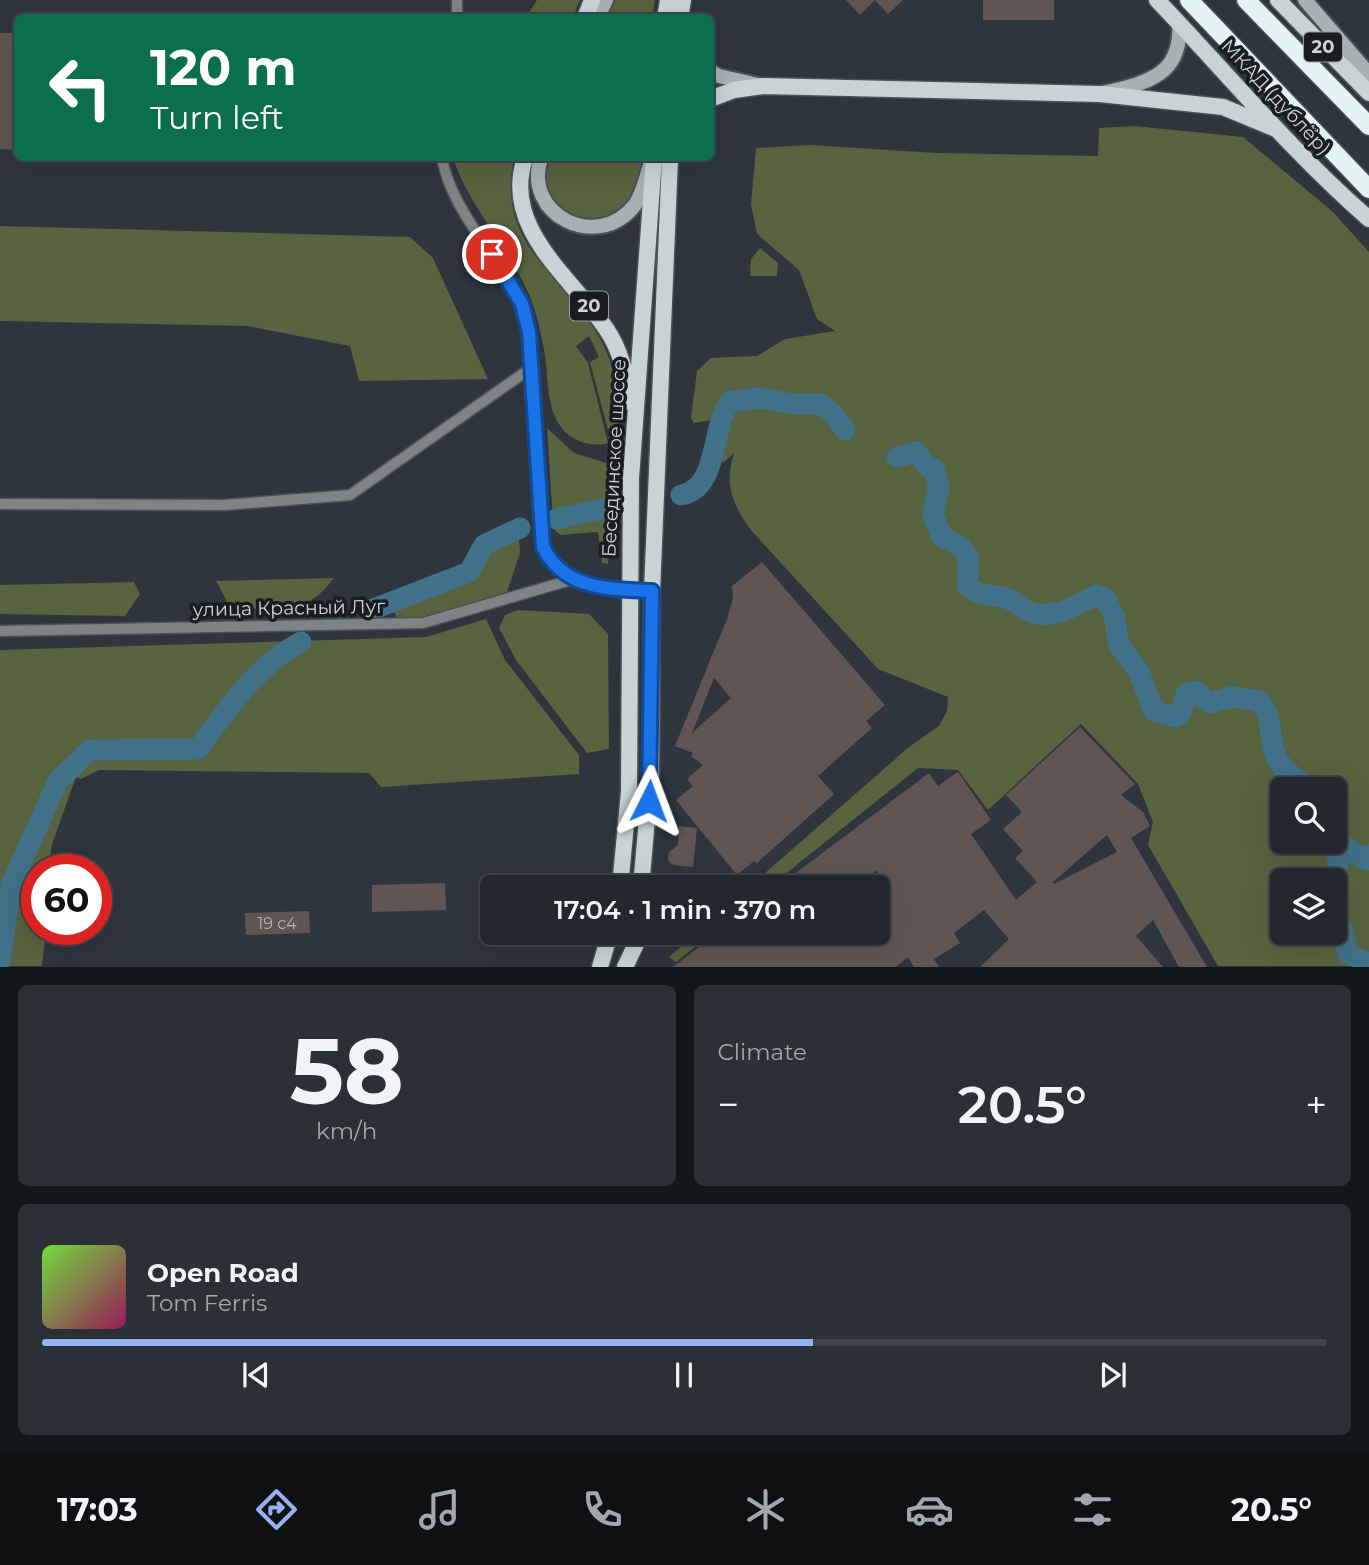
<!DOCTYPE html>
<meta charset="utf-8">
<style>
body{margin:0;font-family:Montserrat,sans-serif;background:#2b3036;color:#f1f3f6;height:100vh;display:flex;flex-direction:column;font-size:26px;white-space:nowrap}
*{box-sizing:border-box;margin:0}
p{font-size:23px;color:#a3a6aa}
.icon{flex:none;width:38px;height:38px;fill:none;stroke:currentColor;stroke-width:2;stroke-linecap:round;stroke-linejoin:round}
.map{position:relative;height:967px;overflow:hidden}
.drawer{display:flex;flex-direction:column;gap:18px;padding:18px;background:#131619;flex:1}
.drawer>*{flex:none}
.hud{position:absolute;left:14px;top:14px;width:700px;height:147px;border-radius:10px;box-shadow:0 7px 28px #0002,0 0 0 2px #40444a;background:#0b6e4f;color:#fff;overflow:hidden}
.tools{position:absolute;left:1270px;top:777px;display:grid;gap:14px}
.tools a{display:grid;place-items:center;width:77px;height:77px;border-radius:10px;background:#23282e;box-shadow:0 7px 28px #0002,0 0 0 2px #40444a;font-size:35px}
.speed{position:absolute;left:21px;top:854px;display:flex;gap:14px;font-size:35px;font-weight:700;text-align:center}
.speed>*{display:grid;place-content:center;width:91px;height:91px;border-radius:50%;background:#23282e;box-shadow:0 7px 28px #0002,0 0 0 2px #40444a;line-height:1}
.speed .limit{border:10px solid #d22;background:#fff;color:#111}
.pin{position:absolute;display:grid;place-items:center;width:60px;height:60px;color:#fff;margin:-30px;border:4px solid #fff;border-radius:50%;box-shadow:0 2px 7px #0007}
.me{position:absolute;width:77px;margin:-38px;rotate:3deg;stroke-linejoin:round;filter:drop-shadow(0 0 5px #0008)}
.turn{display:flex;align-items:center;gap:24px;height:147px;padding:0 21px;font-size:32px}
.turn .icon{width:91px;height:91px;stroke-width:2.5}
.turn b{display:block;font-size:49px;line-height:60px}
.big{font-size:52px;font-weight:600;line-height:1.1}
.drawer .tile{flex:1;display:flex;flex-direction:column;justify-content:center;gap:10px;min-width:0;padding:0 24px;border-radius:10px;background:#2b3036}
.drawer .dial{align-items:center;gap:0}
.dial b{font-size:91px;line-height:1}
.song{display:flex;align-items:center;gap:21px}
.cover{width:84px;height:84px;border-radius:10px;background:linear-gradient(135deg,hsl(100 70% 55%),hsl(330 70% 35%))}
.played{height:7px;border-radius:4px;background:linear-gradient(90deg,#95b2f1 60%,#40444a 60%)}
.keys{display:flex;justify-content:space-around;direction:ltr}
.heat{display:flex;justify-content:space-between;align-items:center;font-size:38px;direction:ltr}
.drawer .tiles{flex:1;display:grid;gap:18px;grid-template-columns:1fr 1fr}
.tile:last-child{grid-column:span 2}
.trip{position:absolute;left:480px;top:875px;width:410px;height:70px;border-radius:10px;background:#23282e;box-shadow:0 7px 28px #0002,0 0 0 2px #40444a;font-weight:600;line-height:70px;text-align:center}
.tabs{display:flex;height:112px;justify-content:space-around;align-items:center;background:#0e1012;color:#a3a6aa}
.tabs .icon{width:49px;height:49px}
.tabs .selected{color:#95b2f1}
.tabs b{font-size:32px;color:#f1f3f6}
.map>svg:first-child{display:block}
.green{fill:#586340;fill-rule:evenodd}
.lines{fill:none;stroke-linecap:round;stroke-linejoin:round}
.river{stroke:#417289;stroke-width:21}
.building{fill:#605552;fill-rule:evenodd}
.street-casing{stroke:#4c5159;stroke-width:13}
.secondary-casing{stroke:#4c5159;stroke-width:18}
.primary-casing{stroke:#4c5159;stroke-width:19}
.highway-casing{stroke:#4c5159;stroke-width:21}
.street{stroke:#7e8484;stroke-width:10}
.secondary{stroke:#a8b1b2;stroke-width:14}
.primary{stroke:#c8d4d4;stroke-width:16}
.highway{stroke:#e5f3f4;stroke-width:18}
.route-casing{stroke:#114b97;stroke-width:18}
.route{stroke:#1a73e8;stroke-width:12}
.labels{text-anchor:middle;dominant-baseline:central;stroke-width:7;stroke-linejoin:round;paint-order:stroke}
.number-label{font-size:16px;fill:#b3b3b6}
.shield{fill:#1a1c20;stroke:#999ba0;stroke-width:2}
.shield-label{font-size:18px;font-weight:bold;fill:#cfd2d7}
.street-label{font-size:19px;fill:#cfd2d7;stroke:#1a1c20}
</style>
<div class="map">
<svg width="1369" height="967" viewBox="0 0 1369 967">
<rect width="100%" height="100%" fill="#2f353d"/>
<path class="green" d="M537,0H580L573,17H526Z
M610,0H655L652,17L603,18Z
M1134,126L1243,137L1333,212L1369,252V966H1218L1148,845L1153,822L1138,784L1081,724L988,810L958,770L918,768L769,887H749L909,747L939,726L947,711L948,697L878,669L750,529C732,503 724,484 734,453L723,463L716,460L724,425L718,419L694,423L691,418L697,371L711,358L757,356L785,339L835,331L817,319L799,270L757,234L751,204L756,148L809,145L937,153L1098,156L1099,128ZM1283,789H1335V842H1283ZM1283,880H1335V933H1283Z
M453,158H514C495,248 565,273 602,342C617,371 618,403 618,435L611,441L590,362L599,357L589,336L576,346L588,363L608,443C592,448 571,441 561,427C545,405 549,375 544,349C540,330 535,305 526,288C505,242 469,206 453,158Z
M545,158H642C640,194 624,225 583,219C578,218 570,218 566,216C558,212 550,198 544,191Z
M0,226L410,237L433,258L488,379L359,381L350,346L248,326L0,321Z
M760,248L778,263L777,276H750L751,259Z
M547,428L574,453L613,465L608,564L602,563L598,532L561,535L556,532L553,520Z
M519,538L520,553L507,592L426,618L399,620L389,605L474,572L484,551Z
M334,578C302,620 277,609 230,607L216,581Z
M134,582L140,594L125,616L0,614V585Z
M518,610L589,614L608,634L609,749L587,753L516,660L499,628L505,615Z
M486,619L505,660L579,755V774L381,787L369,773L99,770L81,779L76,777L52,844L48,870H37V929H46L42,966H0V650L426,637Z
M697,933H712L676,962L669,957Z"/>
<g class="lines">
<path class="river" d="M897,457L916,452L927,466L934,469L939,487L933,514L941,536L961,547L968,556V586C982,598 993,594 1009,599C1016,602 1022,608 1028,611C1053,622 1076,604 1097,595L1106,599L1114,616L1119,645L1139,672L1154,711L1175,717L1181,713L1186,694L1196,691L1209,703L1231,697L1260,701C1276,721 1266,746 1281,765C1289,776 1302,782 1313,789
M681,495C720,488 710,428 730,402L758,398L793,404H821L835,416L845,430
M556,519L611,507
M371,610L469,572L484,545L520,528
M1337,868L1340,844L1366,860L1369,855
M1335,919L1342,929L1348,953L1369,964
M0,962L11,885L58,781L90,750L198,749C229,708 254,667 301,642"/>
</g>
<path class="building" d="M846,0H903L888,14L875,0L860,15Z
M983,0H1054V20H983Z
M0,33H18V150L0,149Z
M762,562L885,705L866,721L872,728L818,776L834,794L757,863L754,861L737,875L676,800L693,786L687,779L703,765L691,756L693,753L675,746L727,619L733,598L732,586ZM714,678L731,698L692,733Z
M1080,727L1135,784L1121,795L1143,812L1150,826L1131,838L1207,967H1179L1153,920L1136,936L1163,967H980L1009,939L984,910L954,933L960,943L934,959L939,967H914L908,957L896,967H673L717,933H877V870L854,887H777L929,773L938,786L958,772L991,820L971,834L1016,900L1037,882L1015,858L1023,851L1003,829L1022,812L1006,795ZM1107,835L1117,852L1054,884L1053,882Z
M679,826L697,828L693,867L673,865L668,860L669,852L678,845Z
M445,883L446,910L372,912V885Z
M309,911L310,933L246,935L245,913Z"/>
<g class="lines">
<g class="street-casing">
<path id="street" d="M457,18V0
M442,158C453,220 513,266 529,332L539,520C550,591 590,589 652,591
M0,504L224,505L350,495L531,368
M0,631L423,623L571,580"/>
</g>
<g class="secondary-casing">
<path id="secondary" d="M1305,0L1369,74
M598,18L606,0
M710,71L719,76L758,85
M1103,93C1146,83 1183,76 1179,23
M541,158C522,215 597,252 634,206C642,196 646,178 650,165"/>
</g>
<g class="primary-casing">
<path id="primary" d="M1157,0C1227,73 1292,152 1369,219
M1278,0L1369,93
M585,18L592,0
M665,18L668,0
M680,18L683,0
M710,99L734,90L763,86L1100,94L1223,107L1276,129
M525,158C501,229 572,277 607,330C621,351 627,377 629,402
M620,887L629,792L631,478L654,158
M641,887L651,773L652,591L670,158
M600,967L610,933
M625,967L636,944L637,933"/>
</g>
<g class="highway-casing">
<path id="highway" d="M1189,0L1369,189
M1246,0L1369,126"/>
</g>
<use href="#street" class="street"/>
<use href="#secondary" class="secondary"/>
<use href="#primary" class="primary"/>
<use href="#highway" class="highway"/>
</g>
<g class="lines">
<g class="route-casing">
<path id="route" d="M492,254L522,304L529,332L543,547C564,590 609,589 652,591L649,801"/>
</g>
<use href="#route" class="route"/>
</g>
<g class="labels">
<g class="number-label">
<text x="277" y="923">19 с4</text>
</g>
<g class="shield">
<rect x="1304" y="32.5" width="38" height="29" rx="5"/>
<rect x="570" y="291.5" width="38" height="29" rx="5"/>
</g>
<g class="shield-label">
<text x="1323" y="47">20</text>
<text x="589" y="306">20</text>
</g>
<g class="street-label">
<text transform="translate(1276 97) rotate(47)">МКАД (дублёр)</text>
<text transform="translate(614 458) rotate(-87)">Бесединское шоссе</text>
<text transform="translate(289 608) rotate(-1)">улица Красный Луг</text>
</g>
</g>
</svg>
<div class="tools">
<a><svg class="icon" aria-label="search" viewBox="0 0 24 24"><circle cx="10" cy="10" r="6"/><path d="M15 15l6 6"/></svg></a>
<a><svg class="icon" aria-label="layers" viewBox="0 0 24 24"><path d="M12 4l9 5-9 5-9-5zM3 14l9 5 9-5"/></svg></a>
</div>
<div class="speed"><div class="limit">60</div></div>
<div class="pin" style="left:492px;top:254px;background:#d93025"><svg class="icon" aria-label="arrive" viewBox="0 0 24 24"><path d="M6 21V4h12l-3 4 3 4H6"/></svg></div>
<svg class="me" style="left:649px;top:801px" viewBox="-20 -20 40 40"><path d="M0-17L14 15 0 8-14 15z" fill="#1a73e8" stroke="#fff" stroke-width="4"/></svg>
<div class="trip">17:04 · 1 min · 370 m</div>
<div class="hud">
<div class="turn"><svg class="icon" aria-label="left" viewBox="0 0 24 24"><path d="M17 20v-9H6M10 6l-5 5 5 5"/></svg><div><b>120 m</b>Turn left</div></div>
</div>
</div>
<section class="drawer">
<div class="tiles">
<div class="tile dial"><b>58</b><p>km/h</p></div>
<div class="tile"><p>Climate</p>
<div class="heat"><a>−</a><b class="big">20.5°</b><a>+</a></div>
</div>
<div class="tile">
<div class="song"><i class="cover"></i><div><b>Open Road</b><p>Tom Ferris</p></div></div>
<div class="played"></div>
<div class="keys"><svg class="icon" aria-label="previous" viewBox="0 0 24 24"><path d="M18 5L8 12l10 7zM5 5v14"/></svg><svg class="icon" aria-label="pause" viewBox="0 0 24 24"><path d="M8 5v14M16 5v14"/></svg><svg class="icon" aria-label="next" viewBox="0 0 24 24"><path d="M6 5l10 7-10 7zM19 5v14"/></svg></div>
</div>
</div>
</section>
<nav class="tabs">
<b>17:03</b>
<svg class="icon selected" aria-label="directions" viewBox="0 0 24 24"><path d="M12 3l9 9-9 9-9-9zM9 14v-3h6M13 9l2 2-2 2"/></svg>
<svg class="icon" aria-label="music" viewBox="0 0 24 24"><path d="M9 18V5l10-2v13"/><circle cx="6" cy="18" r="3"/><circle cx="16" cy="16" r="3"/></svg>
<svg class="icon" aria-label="phone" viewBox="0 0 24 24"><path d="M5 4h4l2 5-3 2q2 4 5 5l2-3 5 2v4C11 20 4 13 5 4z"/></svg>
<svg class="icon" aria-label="climate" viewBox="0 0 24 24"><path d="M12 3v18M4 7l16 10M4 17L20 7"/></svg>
<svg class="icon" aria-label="car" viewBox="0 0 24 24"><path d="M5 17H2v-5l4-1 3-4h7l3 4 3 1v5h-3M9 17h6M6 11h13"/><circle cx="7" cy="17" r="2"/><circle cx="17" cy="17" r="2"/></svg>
<svg class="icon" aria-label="filters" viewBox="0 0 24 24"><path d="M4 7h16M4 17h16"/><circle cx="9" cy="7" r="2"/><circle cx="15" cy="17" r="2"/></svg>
<b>20.5°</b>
</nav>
